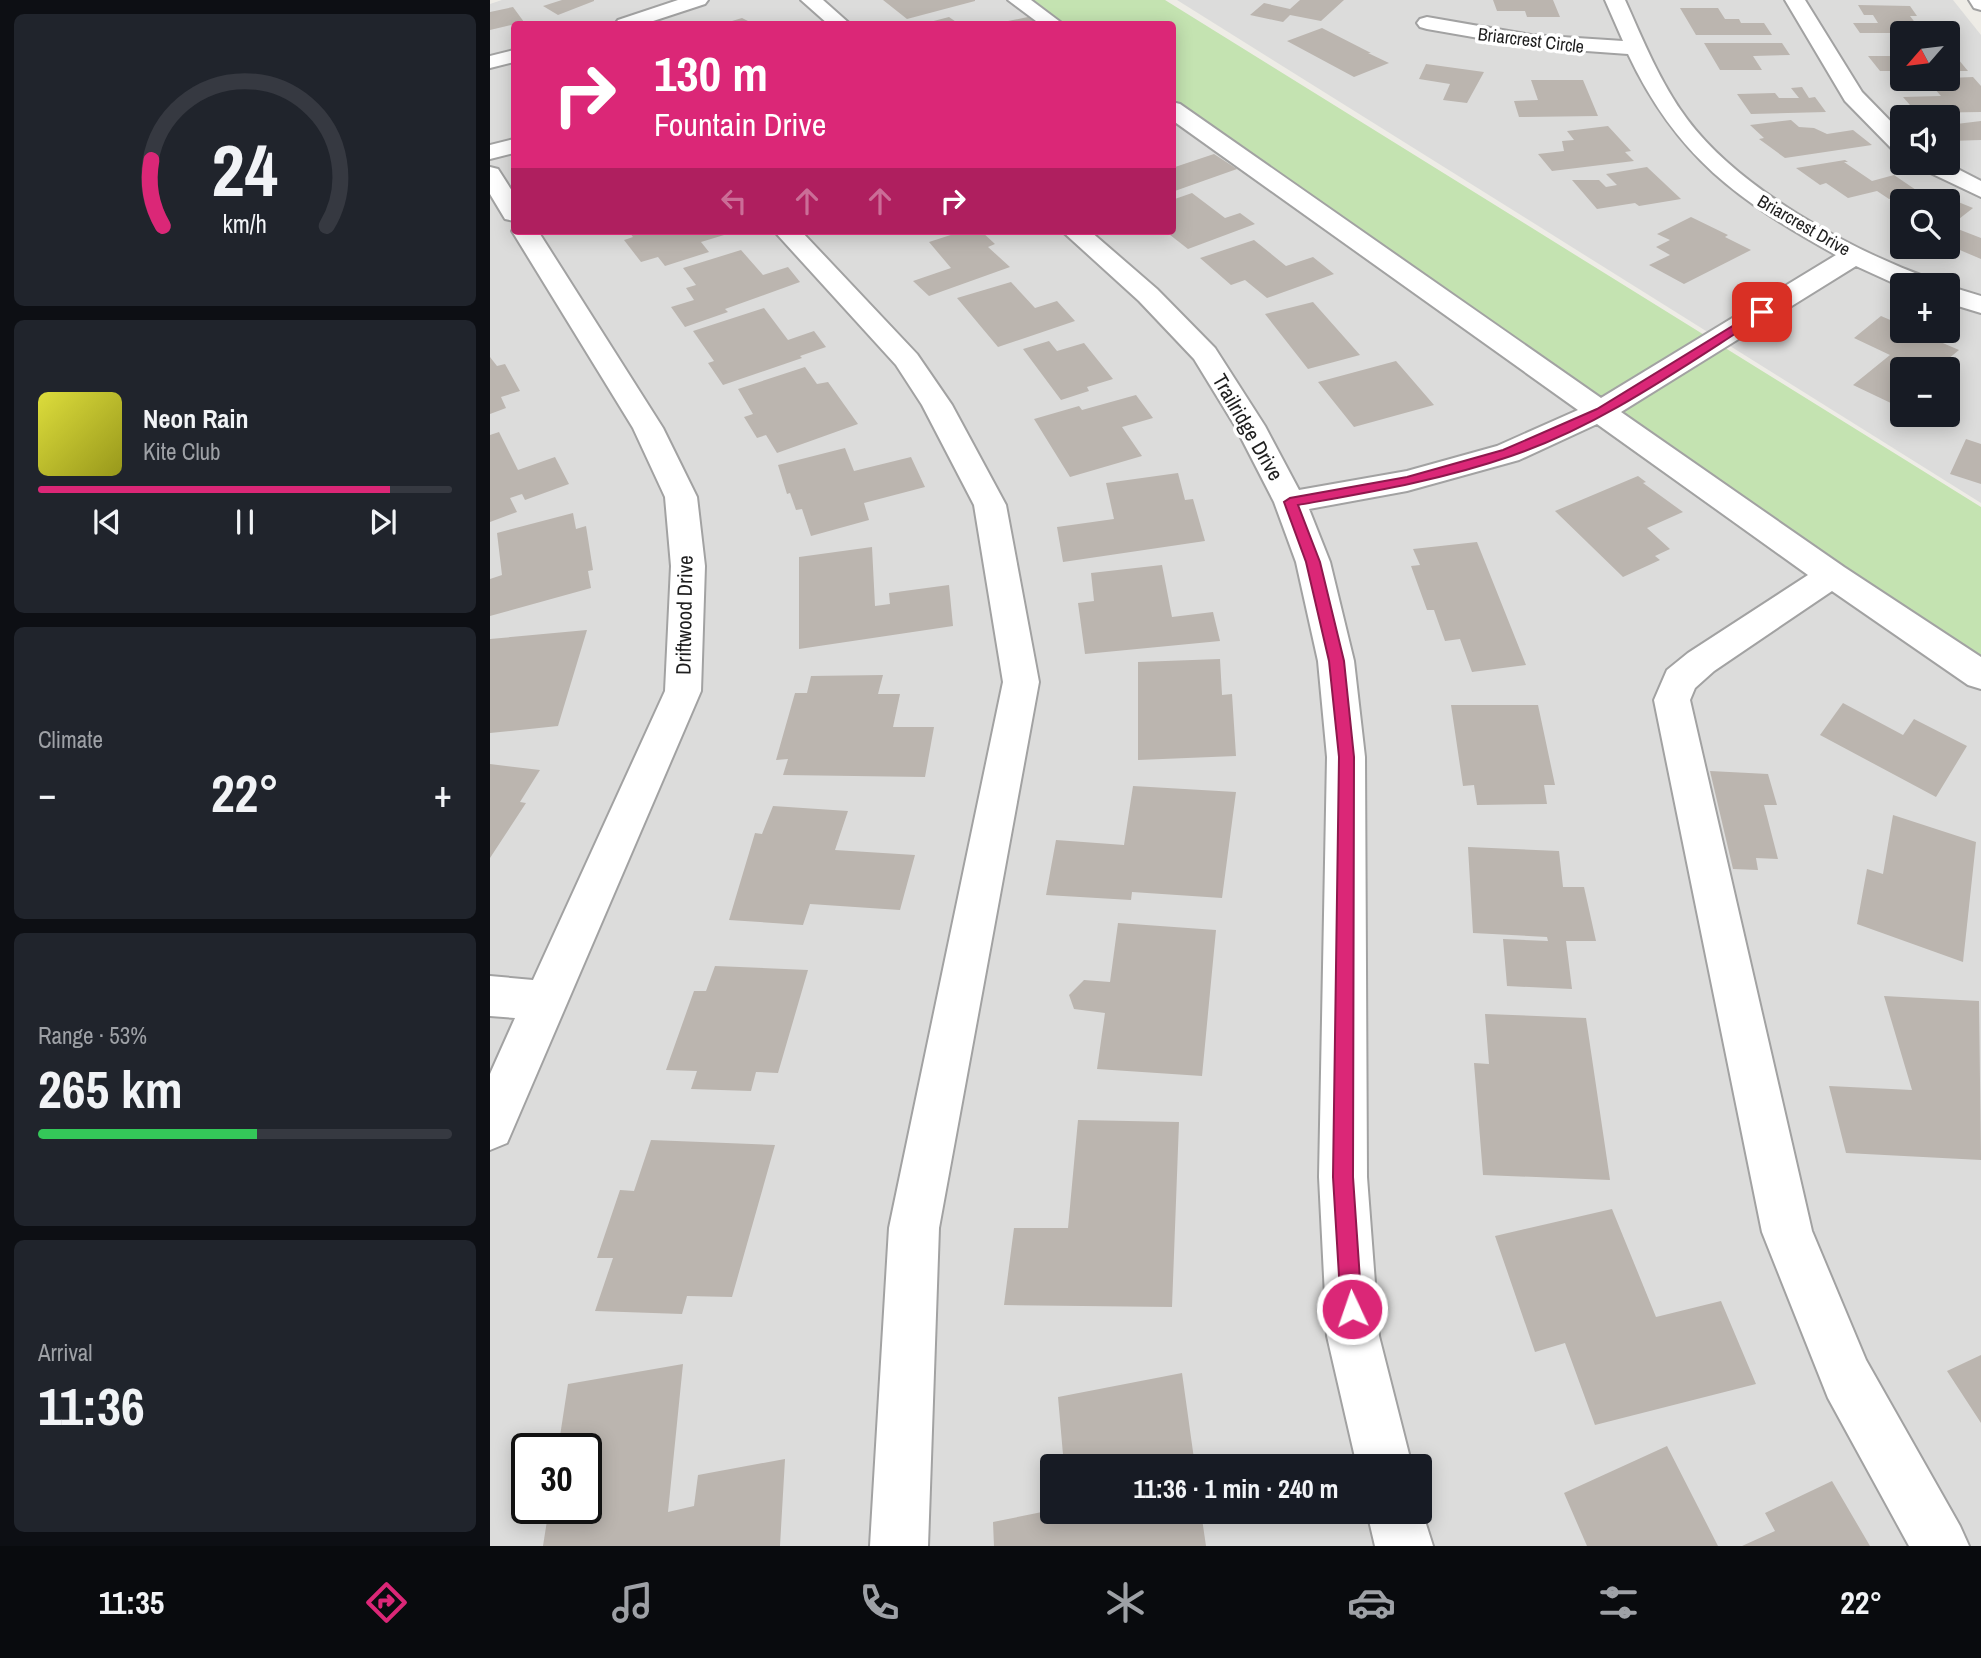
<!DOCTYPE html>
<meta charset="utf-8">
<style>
body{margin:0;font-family:"Archivo Narrow",sans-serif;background:#20242c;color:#f1f3f6;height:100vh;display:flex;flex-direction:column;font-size:26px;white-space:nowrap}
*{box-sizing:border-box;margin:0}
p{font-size:23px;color:#9ea1a6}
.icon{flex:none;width:38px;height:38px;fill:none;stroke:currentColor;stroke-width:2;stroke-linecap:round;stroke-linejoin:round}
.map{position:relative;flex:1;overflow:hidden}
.sheet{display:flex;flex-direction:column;gap:14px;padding:14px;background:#0d0f14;width:490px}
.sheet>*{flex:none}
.hud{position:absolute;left:21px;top:21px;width:665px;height:214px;border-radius:7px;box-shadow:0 4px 18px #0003;background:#db2777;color:#fff;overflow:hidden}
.needle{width:46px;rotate:242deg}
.buttons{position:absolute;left:1400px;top:21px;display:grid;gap:14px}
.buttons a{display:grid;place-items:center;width:70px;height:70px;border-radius:7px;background:#171b24;box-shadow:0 4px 18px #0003;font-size:35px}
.speed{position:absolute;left:21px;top:1433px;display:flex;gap:14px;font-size:35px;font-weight:700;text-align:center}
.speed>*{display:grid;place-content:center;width:91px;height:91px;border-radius:50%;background:#171b24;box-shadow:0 4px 18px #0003;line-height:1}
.speed .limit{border:4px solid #111;border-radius:10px;background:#fff;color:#111}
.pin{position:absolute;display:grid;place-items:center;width:60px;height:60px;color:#fff;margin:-30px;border-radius:14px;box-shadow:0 4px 10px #0006}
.me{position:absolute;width:77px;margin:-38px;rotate:357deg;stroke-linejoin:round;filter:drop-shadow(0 0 5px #0008)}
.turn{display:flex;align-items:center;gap:24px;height:147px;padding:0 28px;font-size:32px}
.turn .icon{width:91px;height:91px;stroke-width:2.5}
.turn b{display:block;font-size:49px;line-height:60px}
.lanes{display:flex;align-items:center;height:66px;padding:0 28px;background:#0003;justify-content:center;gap:35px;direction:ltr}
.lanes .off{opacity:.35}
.big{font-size:52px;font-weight:700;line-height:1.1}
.sheet .tile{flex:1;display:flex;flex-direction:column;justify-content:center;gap:10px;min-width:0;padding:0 24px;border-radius:10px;background:#20242c}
.sheet .dial{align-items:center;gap:0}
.dial svg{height:182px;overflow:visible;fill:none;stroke:#363941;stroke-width:7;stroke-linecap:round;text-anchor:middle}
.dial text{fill:#f1f3f6;stroke:none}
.song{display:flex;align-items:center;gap:21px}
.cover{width:84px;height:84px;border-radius:10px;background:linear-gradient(135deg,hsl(60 70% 55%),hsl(60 70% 35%))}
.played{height:7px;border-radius:4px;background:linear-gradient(90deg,#db2777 85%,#363941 85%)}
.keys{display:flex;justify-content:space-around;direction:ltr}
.heat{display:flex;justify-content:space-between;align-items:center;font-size:38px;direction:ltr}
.charge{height:10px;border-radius:5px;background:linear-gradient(90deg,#34c759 53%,#363941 0)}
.trip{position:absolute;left:550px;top:1454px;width:392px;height:70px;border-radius:7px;background:#171b24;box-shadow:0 4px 18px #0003;font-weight:700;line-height:70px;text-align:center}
.dock{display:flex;height:112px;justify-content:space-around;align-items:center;background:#090b0e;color:#9ea1a6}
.dock .icon{width:49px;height:49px}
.dock .active{color:#db2777}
.dock b{font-size:32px;color:#f1f3f6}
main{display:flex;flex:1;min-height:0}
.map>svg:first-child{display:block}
.residential{fill:#dcdcdb;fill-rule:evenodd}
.grass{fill:#c4e3b1}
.building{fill:#bbb5af}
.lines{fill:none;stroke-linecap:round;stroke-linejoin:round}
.minor-casing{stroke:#a2a2a2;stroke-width:4}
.minor{fill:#fff;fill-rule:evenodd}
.route{fill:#db2777;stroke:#8e194d;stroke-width:2}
.labels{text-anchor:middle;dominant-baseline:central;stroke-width:7;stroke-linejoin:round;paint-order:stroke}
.far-street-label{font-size:18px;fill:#1e1e1e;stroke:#fff}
.street-label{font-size:21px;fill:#1e1e1e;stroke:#fff}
</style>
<main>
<section class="sheet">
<div class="tile dial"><svg viewBox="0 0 100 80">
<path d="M14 69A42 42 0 1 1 86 69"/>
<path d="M14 69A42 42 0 0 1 9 40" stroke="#db2777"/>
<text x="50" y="56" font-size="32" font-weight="700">24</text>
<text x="50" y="72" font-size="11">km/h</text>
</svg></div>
<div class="tile">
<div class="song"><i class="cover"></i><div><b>Neon Rain</b><p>Kite Club</p></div></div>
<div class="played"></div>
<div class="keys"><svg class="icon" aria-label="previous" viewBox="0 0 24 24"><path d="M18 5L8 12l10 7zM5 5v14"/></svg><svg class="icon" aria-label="pause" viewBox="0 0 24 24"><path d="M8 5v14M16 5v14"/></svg><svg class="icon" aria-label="next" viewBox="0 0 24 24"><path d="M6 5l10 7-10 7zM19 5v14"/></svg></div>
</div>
<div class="tile"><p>Climate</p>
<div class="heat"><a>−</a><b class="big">22°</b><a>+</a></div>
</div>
<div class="tile"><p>Range · 53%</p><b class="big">265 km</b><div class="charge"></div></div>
<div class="tile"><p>Arrival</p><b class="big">11:36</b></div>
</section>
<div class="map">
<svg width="1491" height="1546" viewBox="0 0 1491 1546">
<rect width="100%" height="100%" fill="#eeece6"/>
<path class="residential" d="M12,0H534L569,24H24V231H682L683,104L1491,671V1546H0V4ZM37,1449H96V1508H37ZM562,1466H929V1512H562Z
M687,0H1463L1491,35V503ZM1412,33H1458V79H1412ZM1412,117H1458V163H1412ZM1412,201H1458V247H1412ZM1412,285H1458V331H1412ZM1412,369H1458V415H1412Z"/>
<path class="grass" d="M534,0H675L1491,507V671L683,104L682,24H569Z"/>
<path class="building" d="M72,0H104V1L68,15L53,6Z
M393,0H485V1L417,19Z
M810,0H854L831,21L800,15L793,22L760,15L774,3L800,9Z
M1003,0H1063L1070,17H1037L1035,11H1007Z
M1368,5L1420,6L1427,16H1420L1433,33H1370L1363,23H1388L1383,15H1374Z
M23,7L34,22L0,30V12Z
M1190,8H1228L1235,19H1249L1251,23H1274L1282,35H1206Z
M459,17L469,24H432Z
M538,17L548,24H509L518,21Z
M252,18L264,24H232Z
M832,28L881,53H878L899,63L864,77L797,41Z
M1214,43H1292L1300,55L1263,56L1272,70H1230Z
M1458,47L1478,71H1458Z
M1378,56H1412V71H1390Z
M936,64L994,72L977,103L953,100L960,84L929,79Z
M1483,77L1491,86V112L1427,113L1413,97L1451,96L1436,79Z
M1041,80H1093L1108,116L1029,117L1024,101L1048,100Z
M1312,87L1319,98L1325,97L1336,112L1261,114L1247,94L1285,93L1289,98H1309L1301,88Z
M1301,120L1309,127L1324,128L1337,134L1363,130L1382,145L1295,158L1269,139L1274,138L1260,125Z
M1491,121V140L1458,141V125Z
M1118,126L1141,151L1135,152L1144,161L1062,171L1048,154L1074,151L1072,141L1084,140L1077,131Z
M724,154L747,169L682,192V168Z
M1355,160L1358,162H1354L1382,181L1404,175L1429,192L1399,199L1387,191L1358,198L1336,183L1330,185L1306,168Z
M1157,167L1191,199L1149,206L1145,203L1107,209L1082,180H1109L1116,187L1127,185L1116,174Z
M702,193L735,218L750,213L765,224L698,249L675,231H682V200Z
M1451,195L1483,208L1460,226L1491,238V259L1458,245V201H1443Z
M1201,217L1238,235L1235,237L1261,250L1194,284L1159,265L1180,255L1166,247L1180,240L1167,234Z
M138,231H244V232L211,242L219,252L175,266L168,257L151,262L134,240L143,237Z
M473,231H491L505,244L498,247L520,267L439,296L423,281L461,268L439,242Z
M764,240L796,266L823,257L844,274L777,298L755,280L741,285L710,258Z
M251,250L273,275L298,267L310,282L235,309L238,312L195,327L181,307L204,300L196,288L206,285L193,268Z
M521,282L545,308L567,301L585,321L508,347L467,298Z
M823,302L870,355L818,369L775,314Z
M274,308L298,340L324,331L336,347L310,356L312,358L233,385L218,363L224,361L203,331Z
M1391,316L1412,325V331H1425L1469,350L1446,369H1412V398L1405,405L1363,385L1400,355L1364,338Z
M559,341L567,351L594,343L623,379L597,387L599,391L571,400L533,349Z
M0,357L7,366L15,364L30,391L11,397L16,408L0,414Z
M906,361L944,405L864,427L828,382Z
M315,367L327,384L338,382L368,424L287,453L276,435L267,438L254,417L263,414L248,389Z
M646,395L663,418L632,427L652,456L580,477L544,419L589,406L592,410Z
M9,432L28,470L65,457L79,484L35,500L32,494L20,498L27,512L0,522V435Z
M1476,439L1491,444V484L1460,474Z
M355,448L364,471L421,457L435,487L374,503L379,520L321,536L312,509L306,510L300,493L297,494L288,465Z
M688,473L695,500L703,499L715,541L573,562L567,527L624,519L616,483Z
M1148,476L1156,482L1153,483L1193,512L1157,528L1180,549L1165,556L1170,560L1133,577L1065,511Z
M83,513L86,529L96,526L103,570L98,571L101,588L0,616V579L12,575L7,533Z
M987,542L1036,665L982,672L970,639L955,641L944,610H937L921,566L930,565L923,549Z
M382,547L385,606L400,604L399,593L459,585L463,626L309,649V557Z
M672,565L682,617L723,612L730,641L595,654L588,603L604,601L601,573Z
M97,630L68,726L0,733V639Z
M730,659L732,695L742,694L746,756L648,760V662Z
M393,675L388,694H410L403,727H444L435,777L293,775L298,759L286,760L305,693H317L321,676Z
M1353,703L1413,735L1424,719L1477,746L1446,797L1330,735Z
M961,705H1048L1065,785H1054L1057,804L987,805L984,785L973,786Z
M0,764L50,770L30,802L36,803L0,858Z
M1220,771L1278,774L1287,805H1274L1288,859L1266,858L1268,870L1243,869Z
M643,786L746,792L732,898L642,892L641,900L556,895L566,840L634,845Z
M283,806L358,811L345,850L425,855L410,910L320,904L313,925L239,920L265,833L272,834Z
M1403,815L1486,842L1473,962L1367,924L1377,869L1393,874Z
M978,847L1069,851L1073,887H1094L1106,941H1076L1082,989L1017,986L1013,939L1058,941L1057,937L983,933Z
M628,923L726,930L712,1076L607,1069L615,1013L584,1009L579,995L594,980L620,982Z
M225,966L318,970L288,1073L266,1072L261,1091L201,1089L207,1071L176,1070L204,991H216Z
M1394,996L1489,1001L1491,1160L1356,1153L1339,1086L1422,1090Z
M995,1014L1096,1018L1120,1180L993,1175L984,1063L999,1064Z
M588,1120L689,1122L682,1307L514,1305L524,1228H578Z
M161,1140L285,1145L242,1297L197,1296L192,1314L105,1311L123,1258H107L130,1190L144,1191Z
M1122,1209L1166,1317L1231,1301L1266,1384L1105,1425L1075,1343L1045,1352L1005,1236Z
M1491,1355V1423L1457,1371Z
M193,1364L178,1512L204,1506L208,1475L295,1459L290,1546H53L59,1508H96V1449H68L78,1384Z
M692,1373L705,1466H574L568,1397Z
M1177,1446L1228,1546H1097L1074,1493Z
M1342,1481L1380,1546H1252L1285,1531L1275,1513Z
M562,1510L711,1512L716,1546H504L503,1522Z"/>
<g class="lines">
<g class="minor-casing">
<path id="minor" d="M188,0H218L215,4L154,24H125L128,20Z
M311,0H333L360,24H338Z
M518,0H541L573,24H550Z
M1115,0H1135C1153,40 1170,83 1197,119C1249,189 1360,250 1441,279L1445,285L1412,287L1366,266L1131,412L1354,567L1491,657V689L1478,685L1342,591L1224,671L1205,688L1200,700L1322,1231L1376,1360L1470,1526L1479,1546H1419L1338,1398L1272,1232L1164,700L1177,670L1198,653L1318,575L1107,424L1029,460L917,491L819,509L840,562L864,661L875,757L877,1177L889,1336L922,1466H867L837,1336L829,1177L837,757L828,661L806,562L784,502L745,426L704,359L649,301L572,231H600L667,289L725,348L775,426L809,490L917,471L1007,446L1088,410L682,120V102L690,104L1111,398L1346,255C1249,201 1187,158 1138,54L1041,47L937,29L930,27L927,23L930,19L937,17L1041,35L1133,41Z
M1295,0H1315L1372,92L1412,133V153L1404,151L1355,101Z
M1479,0H1491V10L1484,8Z
M24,50V62L0,68V56Z
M24,139V153L0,159V145Z
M1426,163H1456L1491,181V197L1430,168Z
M0,167L8,169L24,194V221L15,219L0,194Z
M24,228V231H48L173,428L207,497L215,566L211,691L17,1143L0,1150V1074L25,1018L0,1016V976L43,980L175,691L181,566L175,497L143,428L22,231Z
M284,231H311L427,354L462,405L516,505L549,682L449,1228L438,1546H380L399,1228L513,682L484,505L432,405L406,365Z
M1458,286L1491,296V313L1458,303Z
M929,1502L943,1546H885L877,1512H929Z"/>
</g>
<use href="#minor" class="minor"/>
</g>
<path class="route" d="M1272,308L1278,312L1276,314C1195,365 1113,425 1021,456C952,480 880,492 808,505L830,562L854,661L864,757L863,1177L872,1309L869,1317L862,1320L854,1317L851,1309L843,1177L849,757L839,661L816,562L794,502L800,498L917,477L1013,450L1107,409Z"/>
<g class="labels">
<g class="far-street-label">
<text transform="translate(1041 40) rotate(7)">Briarcrest Circle</text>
<text transform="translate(1314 225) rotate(30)">Briarcrest Drive</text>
</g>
<g class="street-label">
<text transform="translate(758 427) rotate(60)">Trailridge Drive</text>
<text transform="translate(194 615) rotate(-89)">Driftwood Drive</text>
</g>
</g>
</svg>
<div class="buttons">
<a><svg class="needle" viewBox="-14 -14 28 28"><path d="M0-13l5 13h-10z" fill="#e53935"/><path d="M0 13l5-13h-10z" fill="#9ea1a6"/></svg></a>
<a><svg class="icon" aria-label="sound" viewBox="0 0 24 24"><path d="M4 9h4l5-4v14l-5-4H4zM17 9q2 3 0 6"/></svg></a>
<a><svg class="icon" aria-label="search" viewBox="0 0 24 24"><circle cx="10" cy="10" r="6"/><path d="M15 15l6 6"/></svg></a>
<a>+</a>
<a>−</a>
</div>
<div class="speed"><div class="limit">30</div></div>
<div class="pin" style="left:1272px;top:312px;background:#d93025"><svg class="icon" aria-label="arrive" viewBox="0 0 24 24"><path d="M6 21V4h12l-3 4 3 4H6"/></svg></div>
<svg class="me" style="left:862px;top:1309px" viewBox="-20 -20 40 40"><circle r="17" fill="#db2777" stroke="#fff" stroke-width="3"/><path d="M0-11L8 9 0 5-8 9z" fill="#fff"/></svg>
<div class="trip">11:36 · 1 min · 240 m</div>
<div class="hud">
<div class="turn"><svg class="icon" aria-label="right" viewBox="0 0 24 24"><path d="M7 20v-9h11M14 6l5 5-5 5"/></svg><div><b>130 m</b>Fountain Drive</div></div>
<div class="lanes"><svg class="icon off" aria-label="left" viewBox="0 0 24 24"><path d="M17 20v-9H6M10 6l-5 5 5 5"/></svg><svg class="icon off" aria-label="ahead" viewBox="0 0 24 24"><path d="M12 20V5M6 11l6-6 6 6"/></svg><svg class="icon off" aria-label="ahead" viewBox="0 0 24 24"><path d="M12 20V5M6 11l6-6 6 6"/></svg><svg class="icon" aria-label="right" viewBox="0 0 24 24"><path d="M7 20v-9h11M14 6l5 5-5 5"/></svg></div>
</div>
</div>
</main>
<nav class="dock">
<b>11:35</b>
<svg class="icon active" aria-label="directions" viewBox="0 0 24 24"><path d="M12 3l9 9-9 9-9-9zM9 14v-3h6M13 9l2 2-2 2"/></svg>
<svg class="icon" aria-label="music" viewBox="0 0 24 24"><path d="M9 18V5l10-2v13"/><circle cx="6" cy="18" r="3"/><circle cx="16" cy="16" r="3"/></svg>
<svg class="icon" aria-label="phone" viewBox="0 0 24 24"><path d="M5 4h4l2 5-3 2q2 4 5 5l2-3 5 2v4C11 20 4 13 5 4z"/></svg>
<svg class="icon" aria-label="climate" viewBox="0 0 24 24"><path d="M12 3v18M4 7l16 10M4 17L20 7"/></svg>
<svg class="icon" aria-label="car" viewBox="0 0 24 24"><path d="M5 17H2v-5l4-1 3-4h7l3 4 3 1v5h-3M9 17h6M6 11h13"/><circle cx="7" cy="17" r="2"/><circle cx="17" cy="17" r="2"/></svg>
<svg class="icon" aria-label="filters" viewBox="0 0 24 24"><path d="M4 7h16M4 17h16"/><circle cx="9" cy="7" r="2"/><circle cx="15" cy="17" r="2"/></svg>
<b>22°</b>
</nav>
